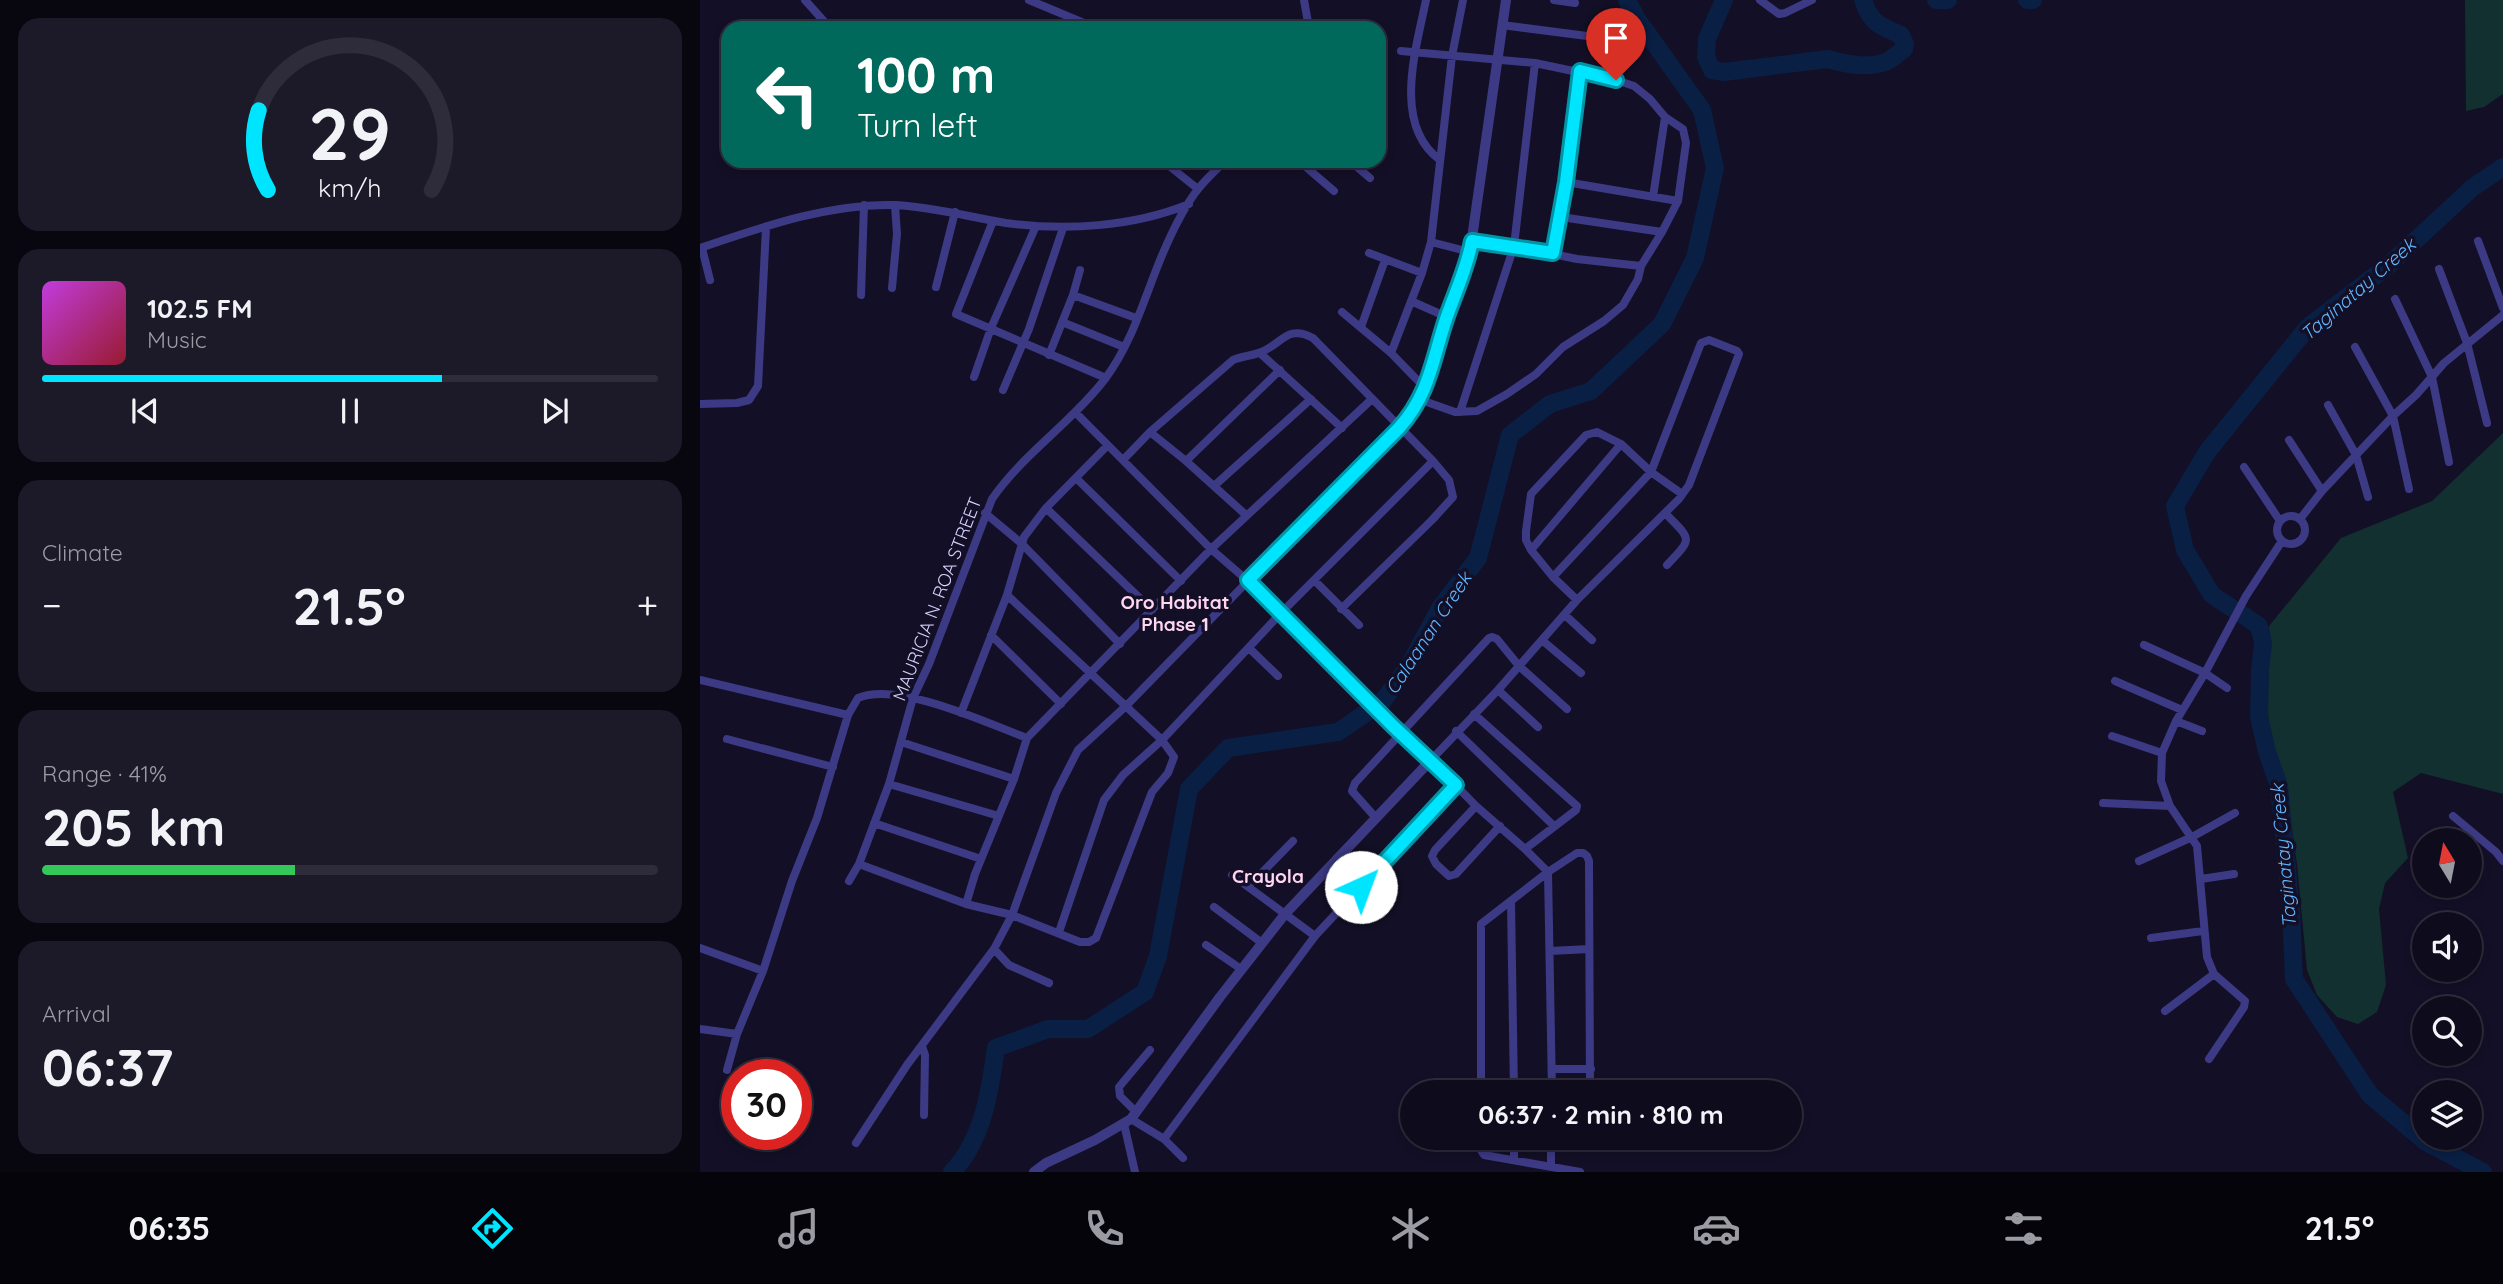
<!DOCTYPE html>
<meta charset="utf-8">
<style>
body{margin:0;font-family:Quicksand,sans-serif;background:#1c1929;color:#f1f3f6;height:100vh;display:flex;flex-direction:column;font-size:26px;white-space:nowrap}
*{box-sizing:border-box;margin:0}
p{font-size:23px;color:#9b9ba3}
.icon{flex:none;width:38px;height:38px;fill:none;stroke:currentColor;stroke-width:2;stroke-linecap:round;stroke-linejoin:round}
.map{position:relative;flex:1;overflow:hidden}
.drawer{display:flex;flex-direction:column;gap:18px;padding:18px;background:#08060f;width:700px}
.drawer>*{flex:none}
.banner{position:absolute;left:21px;top:21px;width:665px;height:147px;border-radius:21px;box-shadow:0 4px 10px #0003,0 0 0 2px #2e2b3b;background:#00695c;color:#fff;overflow:hidden}
.needle{width:46px;rotate:350deg}
.buttons{position:absolute;left:1712px;top:828px;display:grid;gap:14px}
.buttons a{display:grid;place-items:center;width:70px;height:70px;border-radius:50%;background:#0e0b1c;box-shadow:0 4px 10px #0003,0 0 0 2px #2e2b3b;font-size:35px}
.speed{position:absolute;left:21px;top:1059px;display:flex;gap:14px;font-size:35px;font-weight:700;text-align:center}
.speed>*{display:grid;place-content:center;width:91px;height:91px;border-radius:50%;background:#0e0b1c;box-shadow:0 4px 10px #0003,0 0 0 2px #2e2b3b;line-height:1}
.speed .limit{border:10px solid #d22;background:#fff;color:#111}
.pin{position:absolute;display:grid;place-items:center;width:60px;height:60px;color:#fff;margin:-72px -30px;border-radius:50% 50% 50% 0;rotate:-45deg;box-shadow:0 0 7px #0007}
.pin .icon{rotate:45deg}
.me{position:absolute;width:77px;margin:-38px;rotate:43deg;stroke-linejoin:round;filter:drop-shadow(0 0 5px #0008)}
.turn{display:flex;align-items:center;gap:24px;height:147px;padding:0 21px;font-size:32px}
.turn .icon{width:91px;height:91px;stroke-width:2.5}
.turn b{display:block;font-size:49px;line-height:60px}
.big{font-size:52px;font-weight:700;line-height:1.1}
.drawer .card{flex:1;display:flex;flex-direction:column;justify-content:center;gap:10px;min-width:0;padding:0 24px;border-radius:21px;background:#1c1929}
.drawer .dial{align-items:center;gap:0}
.dial svg{height:182px;overflow:visible;fill:none;stroke:#2e2b3b;stroke-width:7;stroke-linecap:round;text-anchor:middle}
.dial text{fill:#f1f3f6;stroke:none}
.song{display:flex;align-items:center;gap:21px}
.cover{width:84px;height:84px;border-radius:10px;background:linear-gradient(135deg,hsl(290 70% 55%),hsl(350 70% 35%))}
.played{height:7px;border-radius:4px;background:linear-gradient(90deg,#00e5ff 65%,#2e2b3b 65%)}
.keys{display:flex;justify-content:space-around;direction:ltr}
.heat{display:flex;justify-content:space-between;align-items:center;font-size:38px;direction:ltr}
.charge{height:10px;border-radius:5px;background:linear-gradient(90deg,#34c759 41%,#2e2b3b 0)}
.trip{position:absolute;left:700px;top:1080px;width:402px;height:70px;border-radius:35px;background:#0e0b1c;box-shadow:0 4px 10px #0003,0 0 0 2px #2e2b3b;font-weight:700;line-height:70px;text-align:center}
.tabs{display:flex;height:112px;justify-content:space-around;align-items:center;background:#06040b;color:#9b9ba3}
.tabs .icon{width:49px;height:49px}
.tabs .current{color:#00e5ff}
.tabs b{font-size:32px;color:#f1f3f6}
main{display:flex;flex:1;min-height:0}
.map>svg:first-child{display:block}
.green{fill:#12302f}
.lines{fill:none;stroke-linecap:round;stroke-linejoin:round}
.river{stroke:#0a1f44;stroke-width:18}
.minor{stroke:#3d3a85;stroke-width:8}
.tertiary{stroke:#3d3a85;stroke-width:10}
.route-casing{stroke:#0095a6;stroke-width:18}
.route{stroke:#00e5ff;stroke-width:12}
.labels{text-anchor:middle;dominant-baseline:central;stroke-width:7;stroke-linejoin:round;paint-order:stroke}
.street-label{font-size:18px;fill:#d9d4ff;stroke:#130f26}
.water-label{font-size:19px;font-style:italic;fill:#62b6ff;stroke:#130f26}
.neighbourhood-label{font-size:19px;font-weight:bold;fill:#ffd6f0;stroke:#130f26}
</style>
<main>
<section class="drawer">
<div class="card dial"><svg viewBox="0 0 100 80">
<path d="M14 69A42 42 0 1 1 86 69"/>
<path d="M14 69A42 42 0 0 1 10 34" stroke="#00e5ff"/>
<text x="50" y="56" font-size="32" font-weight="700">29</text>
<text x="50" y="72" font-size="11">km/h</text>
</svg></div>
<div class="card">
<div class="song"><i class="cover"></i><div><b>102.5 FM</b><p>Music</p></div></div>
<div class="played"></div>
<div class="keys"><svg class="icon" aria-label="previous" viewBox="0 0 24 24"><path d="M18 5L8 12l10 7zM5 5v14"/></svg><svg class="icon" aria-label="pause" viewBox="0 0 24 24"><path d="M8 5v14M16 5v14"/></svg><svg class="icon" aria-label="next" viewBox="0 0 24 24"><path d="M6 5l10 7-10 7zM19 5v14"/></svg></div>
</div>
<div class="card"><p>Climate</p>
<div class="heat"><a>−</a><b class="big">21.5°</b><a>+</a></div>
</div>
<div class="card"><p>Range · 41%</p><b class="big">205 km</b><div class="charge"></div></div>
<div class="card"><p>Arrival</p><b class="big">06:37</b></div>
</section>
<div class="map">
<svg width="1803" height="1172" viewBox="0 0 1803 1172">
<rect width="100%" height="100%" fill="#130f26"/>
<path class="green" d="M1765,0H1803V94L1784,107L1766,111Z
M1803,433V794L1721,773L1693,792L1708,858L1685,883L1679,909L1686,985L1677,1012L1658,1024L1637,1017L1617,995L1607,970L1597,864L1587,794L1570,733L1567,704L1570,648L1569,626L1641,538L1732,501Z"/>
<g class="lines">
<path class="river" d="M1024,0L1007,39L1006,57L1012,70L1024,72L1128,59C1145,64 1168,69 1185,62C1192,60 1198,53 1204,49L1205,44L1201,35C1180,26 1170,23 1163,0
M1236,0H1248
M1327,0H1333
M252,1172C283,1140 290,1091 296,1048L348,1029H388L445,992L458,956L489,789L528,748L638,732L683,701L710,664L740,608L778,558L810,435L850,404L891,391L962,324L995,258L1015,168L1002,110L937,19L927,0
M1783,1172L1726,1142L1670,1095L1594,979L1591,909L1579,786L1567,752L1559,717L1560,670L1563,644L1561,633L1558,625L1512,595L1485,550L1475,506L1507,452L1608,327L1689,265L1772,188L1803,167"/>
<path class="minor" d="M105,0L130,28
M329,0L396,28
M604,0L609,28
M726,0C716,49 692,125 740,160
M854,0L875,3
M1060,0L1079,14L1085,13L1112,0
M802,25L887,36
M227,28L311,23L320,28
M701,51L835,63L916,80L934,86L950,99L965,117L983,129L986,143L978,201L962,232L941,266L938,279L923,305L904,321L863,347L836,374L807,394L777,411L755,412L721,400
M301,161C314,167 324,167 338,161
M463,161L498,189
M599,161L634,191
M650,161L670,178
M866,182L978,201
M953,197L965,117
M861,217L962,232
M293,221L256,314L406,378
M772,241L814,246L877,259L941,266
M1778,241L1803,308
M731,242L770,252
M0,248C62,227 130,203 196,205C234,207 269,217 306,223C365,231 433,227 489,204
M2,248L10,280
M669,253L722,273
M853,253L866,182L880,71
M1739,269L1767,343L1787,423
M236,287L255,212
M192,288L197,234L195,205
M161,295L164,205
M373,295L436,318
M1695,299L1732,377L1749,462
M711,301L747,317
M642,312L691,353L726,389
M362,322L424,347
M661,327L685,260
M1655,347L1693,416L1709,489
M560,353L642,428
M691,353L722,273L731,242L752,56L763,0
M349,355L373,295L380,270
M274,377L291,328L336,226
M303,390L329,329L363,228
M0,404L37,403L49,400L58,386L66,228
M1628,405L1656,455L1668,497
M760,412L814,246L835,63
M450,432L486,461L546,515
M1589,440L1622,491
M423,460L450,432L533,360C542,356 552,356 561,352C582,344 587,324 613,338L733,461L749,480L753,497L732,520L641,609
M486,461L580,370
M1544,467L1580,521
M376,478L481,581
M514,486L611,399
M346,508L452,610
M285,513L321,543L420,644
M965,513C991,540 994,537 967,565
M1577 530a14 14 0 1 1 28 0a14 14 0 1 1-28 0Z
M1600,519L1622,491L1693,416L1716,395L1744,363L1803,315
M831,550L921,444
M615,581L659,625
M307,595L462,740L474,757L468,773L452,792L396,938L389,942H380L312,915L266,904L159,864L189,784L213,698L229,664L292,499C323,454 371,423 405,379C433,342 445,295 463,253C472,232 484,206 499,188C507,178 516,170 525,161
M877,600L853,577L831,550L826,540V531L831,494L886,435L897,432L921,444L951,472L982,494
M865,615L892,640
M291,635L361,704
M843,641L881,673
M1444,645L1505,673L1527,688
M549,648L578,676
M0,680L148,715L158,698C198,681 287,723 327,738
M1415,681L1482,710
M798,690L838,727
M261,713L307,595L324,537L346,508L407,446
M774,714L877,806L876,810L825,849
M1476,721L1502,731
M756,731L854,826
M1412,736L1462,753
M27,739L133,767
M201,742L314,779
M189,784L299,816
M1403,803L1470,806
M776,806L735,850L732,856L736,864L749,876L756,874L800,826
M1753,816L1796,852L1803,861
M676,818L652,791L655,783L789,638L792,637L797,639L819,666L867,709
M174,823L281,859
M1439,861L1492,837L1535,813
M532,875L615,936
M1501,879L1534,874
M149,881L159,864
M549,886L593,841
M811,901L814,1092
M266,904L275,874L314,779L327,738L511,549L672,399
M514,907L562,943
M359,932L404,800L423,775L462,740L580,614L733,461
M1451,938L1503,931
M506,945L541,969
M0,948L63,971
M294,949L309,965L349,983
M850,951L889,949
M1465,1011L1514,974
M0,1029L37,1034
M222,1046L225,1055L224,1115
M1509,1059L1544,1007L1545,1001L1514,974L1507,957L1497,846L1470,806L1461,781L1462,753L1476,721L1505,673L1546,596L1582,541
M853,1069H891
M27,1070L37,1034L63,971L92,881L117,818L148,715
M781,1092V924L848,872L877,853H883L887,856L889,861L890,1092
M852,1092L848,872L825,849L776,806L731,760L798,690L877,600L979,499L989,485L1039,354L1037,351L1009,340L1001,343L951,472L853,577
M436,1112L420,1096L419,1087L450,1050
M431,1119L464,1139L483,1158
M424,1124L435,1172
M781,1138V1150L784,1155L880,1172
M814,1138V1159
M464,1139L615,936L756,785
M156,1143L207,1065L294,949L312,915L356,793L378,750L426,706L548,581L511,549L375,412
M851,1166V1138"/>
<path class="tertiary" d="M334,1172L346,1163L395,1140L431,1119L520,997L585,914L731,760L693,727L548,581L699,428L718,405L726,389L747,317L770,252L806,0"/>
</g>
<g class="lines">
<g class="route-casing">
<path id="route" d="M661,887L756,785L693,726L548,580L699,428C730,393 732,361 746,319C755,293 767,268 772,241L853,253L866,182L880,71L916,80"/>
</g>
<use href="#route" class="route"/>
</g>
<g class="labels">
<g class="street-label">
<text transform="translate(237 599) rotate(-69)">MAURICIA N. ROA STREET</text>
</g>
<g class="water-label">
<text transform="translate(1658 289) rotate(-41)">Taginatay Creek</text>
<text transform="translate(728 633) rotate(-57)">Calaanan Creek</text>
<text transform="translate(1583 856) rotate(-95)">Taginatay Creek</text>
</g>
<g class="neighbourhood-label">
<text x="475" y="602">Oro Habitat<tspan x="475" dy="22">Phase 1</tspan></text>
<text x="568" y="876">Crayola</text>
</g>
</g>
</svg>
<div class="buttons">
<a><svg class="needle" viewBox="-14 -14 28 28"><path d="M0-13l5 13h-10z" fill="#e53935"/><path d="M0 13l5-13h-10z" fill="#9b9ba3"/></svg></a>
<a><svg class="icon" aria-label="sound" viewBox="0 0 24 24"><path d="M4 9h4l5-4v14l-5-4H4zM17 9q2 3 0 6"/></svg></a>
<a><svg class="icon" aria-label="search" viewBox="0 0 24 24"><circle cx="10" cy="10" r="6"/><path d="M15 15l6 6"/></svg></a>
<a><svg class="icon" aria-label="layers" viewBox="0 0 24 24"><path d="M12 4l9 5-9 5-9-5zM3 14l9 5 9-5"/></svg></a>
</div>
<div class="speed"><div class="limit">30</div></div>
<div class="pin" style="left:916px;top:80px;background:#d93025"><svg class="icon" aria-label="arrive" viewBox="0 0 24 24"><path d="M6 21V4h12l-3 4 3 4H6"/></svg></div>
<svg class="me" style="left:661px;top:887px" viewBox="-20 -20 40 40"><circle r="19" fill="#fff"/><path d="M0-13L10 11 0 6-10 11z" fill="#00e5ff"/></svg>
<div class="trip">06:37 · 2 min · 810 m</div>
<div class="banner">
<div class="turn"><svg class="icon" aria-label="left" viewBox="0 0 24 24"><path d="M17 20v-9H6M10 6l-5 5 5 5"/></svg><div><b>100 m</b>Turn left</div></div>
</div>
</div>
</main>
<nav class="tabs">
<b>06:35</b>
<svg class="icon current" aria-label="directions" viewBox="0 0 24 24"><path d="M12 3l9 9-9 9-9-9zM9 14v-3h6M13 9l2 2-2 2"/></svg>
<svg class="icon" aria-label="music" viewBox="0 0 24 24"><path d="M9 18V5l10-2v13"/><circle cx="6" cy="18" r="3"/><circle cx="16" cy="16" r="3"/></svg>
<svg class="icon" aria-label="phone" viewBox="0 0 24 24"><path d="M5 4h4l2 5-3 2q2 4 5 5l2-3 5 2v4C11 20 4 13 5 4z"/></svg>
<svg class="icon" aria-label="climate" viewBox="0 0 24 24"><path d="M12 3v18M4 7l16 10M4 17L20 7"/></svg>
<svg class="icon" aria-label="car" viewBox="0 0 24 24"><path d="M5 17H2v-5l4-1 3-4h7l3 4 3 1v5h-3M9 17h6M6 11h13"/><circle cx="7" cy="17" r="2"/><circle cx="17" cy="17" r="2"/></svg>
<svg class="icon" aria-label="filters" viewBox="0 0 24 24"><path d="M4 7h16M4 17h16"/><circle cx="9" cy="7" r="2"/><circle cx="15" cy="17" r="2"/></svg>
<b>21.5°</b>
</nav>
